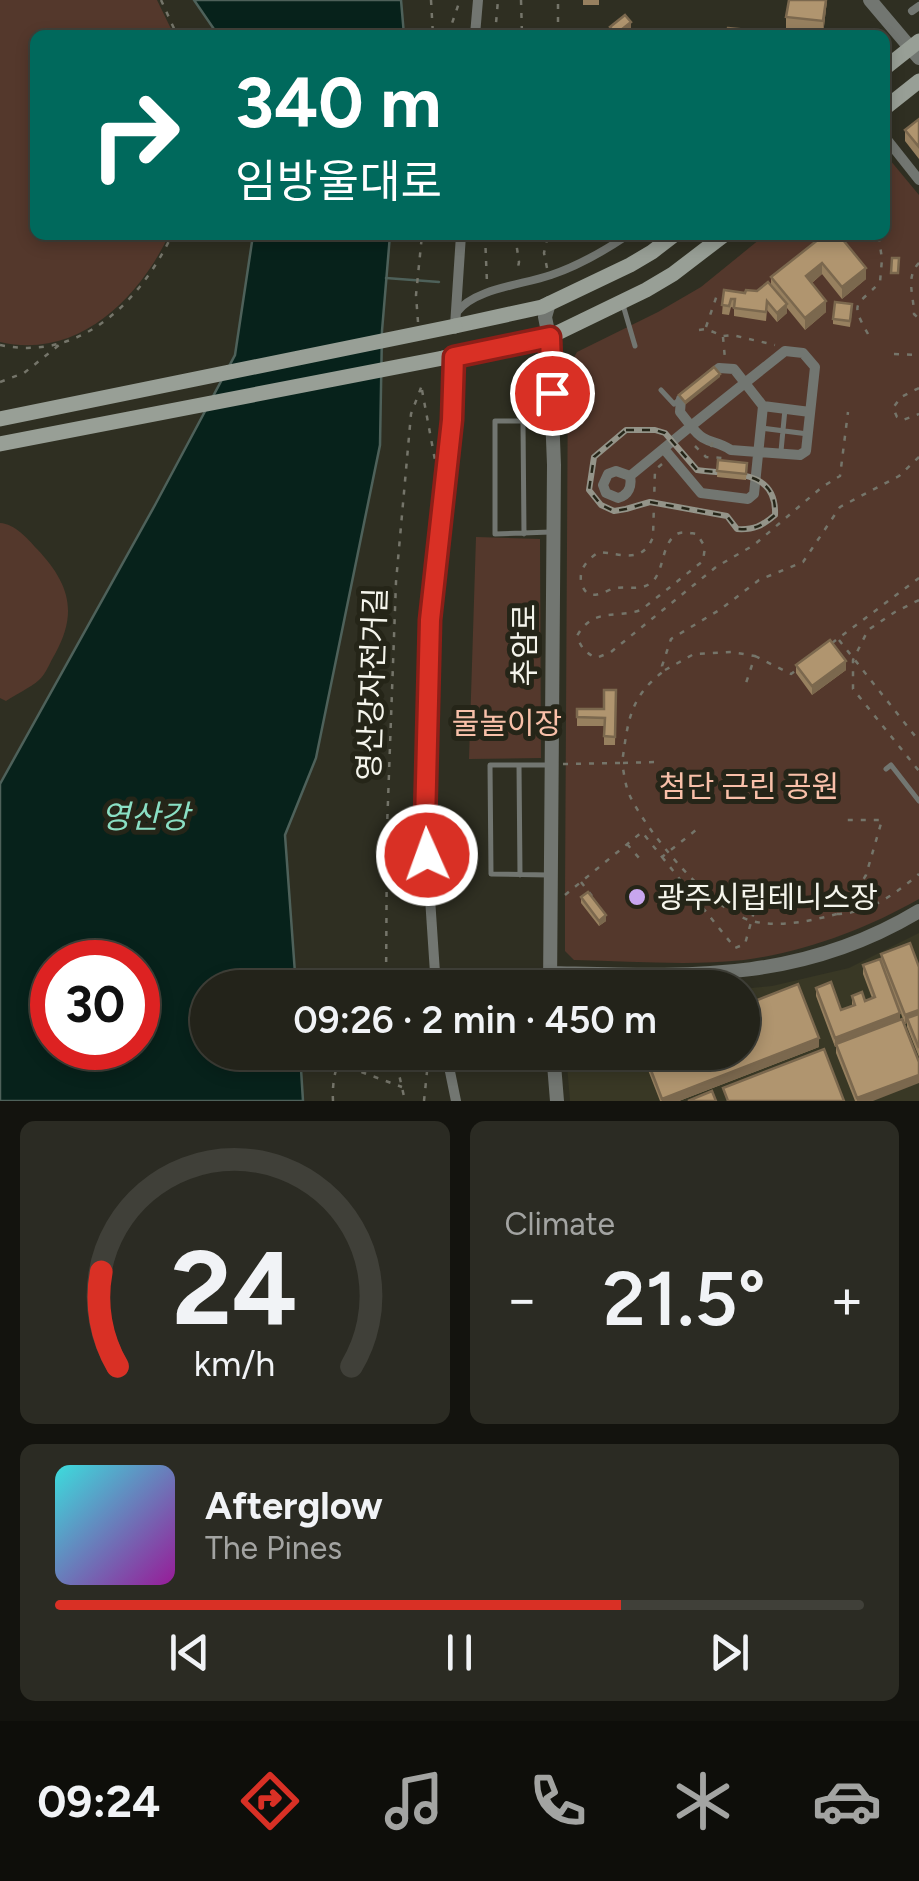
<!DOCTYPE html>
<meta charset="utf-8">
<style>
body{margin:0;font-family:Figtree,"Noto Sans KR",sans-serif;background:#2b2b23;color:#f1f3f6;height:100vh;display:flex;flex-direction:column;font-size:38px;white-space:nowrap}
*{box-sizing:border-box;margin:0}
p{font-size:32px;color:#a3a4a2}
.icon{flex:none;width:55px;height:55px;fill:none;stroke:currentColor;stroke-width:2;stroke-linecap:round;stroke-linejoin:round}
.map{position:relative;height:1101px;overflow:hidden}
.panel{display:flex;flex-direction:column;gap:20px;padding:20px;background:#13130e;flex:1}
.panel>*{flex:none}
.hud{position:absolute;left:30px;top:30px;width:860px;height:210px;border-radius:15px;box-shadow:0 5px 15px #0003,0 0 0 2px #404039;background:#00695c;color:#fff;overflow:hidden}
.speed{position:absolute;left:30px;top:940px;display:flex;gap:20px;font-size:50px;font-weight:700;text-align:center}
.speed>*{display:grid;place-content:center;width:130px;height:130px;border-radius:50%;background:#23231a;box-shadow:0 5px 15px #0003,0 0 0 2px #404039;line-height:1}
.speed .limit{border:15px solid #d22;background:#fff;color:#111}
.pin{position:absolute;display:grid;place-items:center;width:85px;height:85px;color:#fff;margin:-42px;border:5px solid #fff;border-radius:50%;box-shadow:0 2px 10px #0007}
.me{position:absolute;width:110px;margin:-55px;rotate:358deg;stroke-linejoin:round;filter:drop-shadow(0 0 8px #0008)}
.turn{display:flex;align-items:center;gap:35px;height:210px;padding:0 40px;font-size:45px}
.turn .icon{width:130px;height:130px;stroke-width:2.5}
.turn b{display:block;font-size:70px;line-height:85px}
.big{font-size:75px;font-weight:600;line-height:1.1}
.panel .tile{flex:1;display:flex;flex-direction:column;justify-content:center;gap:15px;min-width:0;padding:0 35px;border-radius:15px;background:#2b2b23}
.panel .dial{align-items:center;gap:0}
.dial svg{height:260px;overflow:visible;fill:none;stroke:#404039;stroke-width:7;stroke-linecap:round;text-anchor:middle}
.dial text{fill:#f1f3f6;stroke:none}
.song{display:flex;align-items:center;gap:30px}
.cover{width:120px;height:120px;border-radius:15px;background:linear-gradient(135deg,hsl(180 70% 55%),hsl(300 70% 35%))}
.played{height:10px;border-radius:5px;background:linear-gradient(90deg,#d93025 70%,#404039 70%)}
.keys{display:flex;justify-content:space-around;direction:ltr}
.heat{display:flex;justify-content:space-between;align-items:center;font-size:55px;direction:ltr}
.panel .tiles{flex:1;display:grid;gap:20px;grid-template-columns:1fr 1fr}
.tile:last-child{grid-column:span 2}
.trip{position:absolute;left:190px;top:970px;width:570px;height:100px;border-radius:50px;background:#23231a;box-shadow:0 5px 15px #0003,0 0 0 2px #404039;font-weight:600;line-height:100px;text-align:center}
.tabs{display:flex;height:160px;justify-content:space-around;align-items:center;background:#0e0e0a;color:#a3a4a2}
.tabs .icon{width:70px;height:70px}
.tabs .selected{color:#d93025}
.tabs b{font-size:45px;color:#f1f3f6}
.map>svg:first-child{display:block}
.built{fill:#393825}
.park{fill:#54382c}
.water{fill:#07221b;stroke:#4e615a;stroke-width:2.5;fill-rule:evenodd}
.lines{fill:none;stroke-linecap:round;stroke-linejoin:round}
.stream{stroke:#4e615a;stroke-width:2.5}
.path{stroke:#75756a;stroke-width:2.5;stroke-dasharray:5 8;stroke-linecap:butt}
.service{stroke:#727671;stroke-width:5}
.pedestrian{stroke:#727671;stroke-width:8}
.minor{stroke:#727671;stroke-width:10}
.tertiary{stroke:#727671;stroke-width:14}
.secondary{stroke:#989f96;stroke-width:15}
.rail-casing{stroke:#949489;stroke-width:6}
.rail{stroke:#252518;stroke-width:2.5;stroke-dasharray:8;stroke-linecap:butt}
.path-bridge{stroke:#75756a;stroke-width:2.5;stroke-dasharray:5 8;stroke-linecap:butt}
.secondary-bridge{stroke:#989f96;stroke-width:15}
.wall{fill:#97805f}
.shaded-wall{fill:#7b684e}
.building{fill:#b0956f;stroke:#7b684e;stroke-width:2.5}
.route-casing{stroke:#8d1f18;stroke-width:25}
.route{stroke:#d93025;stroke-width:18}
.poi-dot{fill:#c8a6ef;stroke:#252518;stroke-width:4}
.labels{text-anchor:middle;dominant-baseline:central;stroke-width:10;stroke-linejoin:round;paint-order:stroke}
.street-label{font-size:30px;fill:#f5f5ec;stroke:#252518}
.park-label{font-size:30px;fill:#f9c0a9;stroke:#252518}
.poi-label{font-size:30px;fill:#f5f5ec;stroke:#252518;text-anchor:start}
.water-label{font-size:32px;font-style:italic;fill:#8adfc4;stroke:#252518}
</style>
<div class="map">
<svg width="919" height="1101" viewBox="0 0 919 1101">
<rect width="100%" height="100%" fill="#2f2f22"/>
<path class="built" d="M919,933V1101H570L566,1053L742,1052L743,989L772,986L849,968Z"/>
<path class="park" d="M0,0H157L174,35H35V235H169C138,300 77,360 0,342Z
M885,154L919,195V899C866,929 805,952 744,960C689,966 630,961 574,960L565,951V895L568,368L577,352L658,312L701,287L765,235H885Z
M0,523C15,524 27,538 37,549C68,582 79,611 55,654C50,662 46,674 39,680C30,688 16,694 6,701L0,698Z
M476,537L540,539L541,758L469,759Z"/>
<path class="water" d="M194,0H401L404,35H218Z
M253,235H390L382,331L380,445L316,758L285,835L296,987L208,988V1052L300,1053L303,1101H0V784L155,505L235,355ZM52,962H138V1048H52Z"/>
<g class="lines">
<path class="stream" d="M386,278L439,282"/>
<path class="path" d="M161,0L177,35
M431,0L433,35
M521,0L522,35
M448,35L460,0
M495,35L498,0
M558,35V0
M485,235L487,283
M515,235L519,262L517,273
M919,263C905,277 914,296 914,314L919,319
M547,268L544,253L548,235
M418,322L416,295L422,235
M706,327L717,295
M699,330L706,329L723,336L732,335L775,345
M868,334C849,300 857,307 880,282L882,259L879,239
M723,337L725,359
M0,345C80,362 140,302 172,235
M894,354L919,355
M0,382L24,373L59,345
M919,388L901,397L893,408L897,417L903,420L919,414
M422,390L437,471
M695,446L706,457L723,458
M662,464L655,470L653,537C642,564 623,554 599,552C588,559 577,570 582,585C589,604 605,590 616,588C630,586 643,592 654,580C664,567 662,547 674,536C681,530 689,533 697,534L705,547L703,561L641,610C615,619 593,607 577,636C581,648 585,652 596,658L611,652L716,567L754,545L822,487L840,476L848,412
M919,600L895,612L868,630L853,660V689L919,771
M839,640L919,741
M832,643L919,578
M755,656L791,674L798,669
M665,670L694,654L732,652L755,656L744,689
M654,762L622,763C624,773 625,784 629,794C646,831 711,911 752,921C779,928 810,921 837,914V906L856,892L866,875L882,820H847
M563,764L622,763C628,722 629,697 664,671L662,666L671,639L721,609L759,580L803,562L840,507L899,476L919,457
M627,844L639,858
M662,857L735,948L745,944L760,890
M581,882L592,896
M565,895L642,832L662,857L696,830
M837,914C870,913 895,894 919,874
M386,988L387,828L396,582L411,414L422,385
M394,1052L405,1101
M337,1063L402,1087
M333,1101C332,1084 335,1067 343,1052
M424,1101L429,1052"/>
<path class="service" d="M623,305L635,346
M661,390L674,404L680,399
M550,421H495V534L551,532
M523,422L524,534
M761,428L808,434
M781,451L785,409
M519,765L520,875
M886,769L891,765L919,801
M548,875L491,874L490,765H548"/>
<path class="pedestrian" d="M912,11L919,6
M457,312C475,288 523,285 551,275C578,266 604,251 628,235"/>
<path class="minor" d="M475,35L478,0
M885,137L919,180
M455,326L461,235
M785,351L803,353L815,367L806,451L800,455L731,450C713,438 706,446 691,426Z
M763,406L810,412
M664,449L701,493L748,499L754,494L763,406L734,369L719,368L707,378
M630,476L616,471L608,474L603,485L606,493L618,498C629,495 632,486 630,476L691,426L680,412L681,399L690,392
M436,988L425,823L431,620L452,420L453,357
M446,1052L456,1101"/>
<path class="tertiary" d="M870,0L919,58
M549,303L545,317L549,337L554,465L550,988
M549,973C684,976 798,984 919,911
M553,1052L557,1101"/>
<path class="secondary" d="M885,68L919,41
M885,108L919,81
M455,326L542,307L630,265L652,252L674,235
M443,358L549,337L646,290L673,274L724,235"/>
<g class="rail-casing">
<path id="rail" d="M626,430H655L665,433L697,470C733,475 777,469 775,515C762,526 754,530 737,529L727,516L650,502L626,509L614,511L601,505L589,490L594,457Z"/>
</g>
<use href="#rail" class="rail"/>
<path class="path-bridge" d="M711,447L715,435"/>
<path class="secondary-bridge" d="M0,419L455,326
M0,444L443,358"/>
</g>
<path class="wall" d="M583,0H602H599V5H583Z
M827,0L823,35L786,34V17Z
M919,119V159L905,141V130Z
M824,235L866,279L842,299L822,274L812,283L826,312L805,330L787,308V313L777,322L767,310L766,321L734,316V308L731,307L729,315L722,314L724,290L745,293L757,291L771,286V277Z
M852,310L850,327L833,324V319Z
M718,460L747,463L746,480L717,477Z
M796,665L846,670L812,695L796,673Z
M616,690L615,745H604V726H577V709H604Z
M581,897L606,921L599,926L581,903Z
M881,954L919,967V1057L907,1027V1023L905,1024L881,962Z
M880,959L873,1101H855L836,1053V1046L835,1047L816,996V988L841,1010L852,1006V996L865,1001L872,998L863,974V965Z
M819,1047L679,1101H660L641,1052H742Z"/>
<path class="shaded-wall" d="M826,0H827L823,35V21Z
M631,22V35H616V34Z
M822,263V274L806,288V276Z
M866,268V279L842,299V287Z
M826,301V312L805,330V318Z
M787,304V313L777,322V313Z
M720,374V377L685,405V402Z
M846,661V670L812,695V686Z
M606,915V921L599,926V921Z
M919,1010V1018H907V1023L905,1024V1015Z
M900,1013V1022L835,1047V1038Z
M819,1038V1047L679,1101H662V1099Z
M919,1075V1083L873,1101H857V1098Z"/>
<path class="building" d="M789,0H826L823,21L786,17Z
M625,15L631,22L616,34L610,27Z
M728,28L770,32V35H727Z
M919,119V147L905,130Z
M824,235H839L866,268L842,287L822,263L806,276L826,301L805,318L771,277Z
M892,258H899L898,273H891Z
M768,282L787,304L777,313L767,301L766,312L734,308L735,299H731L729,306L722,305L724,290L745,293L746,290L757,291Z
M835,302L852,304L850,321L833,319Z
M714,367L720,374L685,402L679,395Z
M718,460L747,463L746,474L717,471Z
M830,640L846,661L812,686L796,665Z
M604,690H616L615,737L604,736L605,718L577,717V709H604Z
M588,892L606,915L599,921L581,897Z
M910,943L919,967V1010L905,1015L881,954Z
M880,959L900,1013L835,1038L816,988L831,982L841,1010L855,1005L852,996L862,992L865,1001L875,997L863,965Z
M798,984L819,1038L662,1099L644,1052H742V1006Z
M919,1014V1048L907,1018Z
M902,1019L919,1062V1075L857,1098L836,1044Z
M824,1049L844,1101H728L723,1088Z
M712,1091L716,1101H688Z"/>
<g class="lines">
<g class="route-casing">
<path id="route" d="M427,855L425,823L430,620L452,420L454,357L550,337L552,393"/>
</g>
<use href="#route" class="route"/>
</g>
<circle class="poi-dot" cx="637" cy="897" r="10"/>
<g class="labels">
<g class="street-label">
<text transform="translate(524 645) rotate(-90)">추암로</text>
<text transform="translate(372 684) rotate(-88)">영산강자전거길</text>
</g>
<g class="park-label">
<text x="507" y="723">물놀이장</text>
<text x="749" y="786">첨단 근린 공원</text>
</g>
<g class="poi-label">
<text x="657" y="897">광주시립테니스장</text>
</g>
<g class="water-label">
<text x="145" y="817">영산강</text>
</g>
</g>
</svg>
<div class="speed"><div class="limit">30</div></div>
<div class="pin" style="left:552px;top:393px;background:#d93025"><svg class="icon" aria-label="arrive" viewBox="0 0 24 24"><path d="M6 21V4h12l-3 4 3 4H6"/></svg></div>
<svg class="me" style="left:427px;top:855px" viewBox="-20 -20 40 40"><circle r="17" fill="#d93025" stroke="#fff" stroke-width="3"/><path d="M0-11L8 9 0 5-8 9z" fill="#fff"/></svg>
<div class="trip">09:26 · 2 min · 450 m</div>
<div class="hud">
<div class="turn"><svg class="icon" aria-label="right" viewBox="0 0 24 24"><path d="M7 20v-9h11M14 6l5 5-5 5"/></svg><div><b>340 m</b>임방울대로</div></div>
</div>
</div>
<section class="panel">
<div class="tiles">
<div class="tile dial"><svg viewBox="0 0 100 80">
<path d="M14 69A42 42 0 1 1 86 69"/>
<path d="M14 69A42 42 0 0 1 9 40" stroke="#d93025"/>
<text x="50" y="56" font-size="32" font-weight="700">24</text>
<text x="50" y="72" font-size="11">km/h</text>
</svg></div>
<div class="tile"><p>Climate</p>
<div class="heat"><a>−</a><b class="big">21.5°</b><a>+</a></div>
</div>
<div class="tile">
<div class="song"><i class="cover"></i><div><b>Afterglow</b><p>The Pines</p></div></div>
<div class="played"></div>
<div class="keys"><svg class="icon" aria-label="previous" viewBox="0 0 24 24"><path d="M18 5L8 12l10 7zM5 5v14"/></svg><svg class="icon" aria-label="pause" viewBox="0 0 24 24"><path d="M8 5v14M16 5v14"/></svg><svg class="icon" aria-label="next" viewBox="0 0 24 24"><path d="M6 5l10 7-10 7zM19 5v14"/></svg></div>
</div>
</div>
</section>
<nav class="tabs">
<b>09:24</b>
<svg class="icon selected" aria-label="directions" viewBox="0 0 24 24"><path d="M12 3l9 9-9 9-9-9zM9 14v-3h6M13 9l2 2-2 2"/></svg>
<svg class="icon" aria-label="music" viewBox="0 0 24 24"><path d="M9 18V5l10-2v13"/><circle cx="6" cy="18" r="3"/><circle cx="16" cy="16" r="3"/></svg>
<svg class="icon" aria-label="phone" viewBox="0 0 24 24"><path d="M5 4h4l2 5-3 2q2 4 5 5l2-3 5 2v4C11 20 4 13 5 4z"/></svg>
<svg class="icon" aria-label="climate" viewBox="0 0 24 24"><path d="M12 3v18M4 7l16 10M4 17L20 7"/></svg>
<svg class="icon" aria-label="car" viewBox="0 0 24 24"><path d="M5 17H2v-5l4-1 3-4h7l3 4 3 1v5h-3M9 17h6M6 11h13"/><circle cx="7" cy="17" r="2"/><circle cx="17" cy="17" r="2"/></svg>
</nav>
